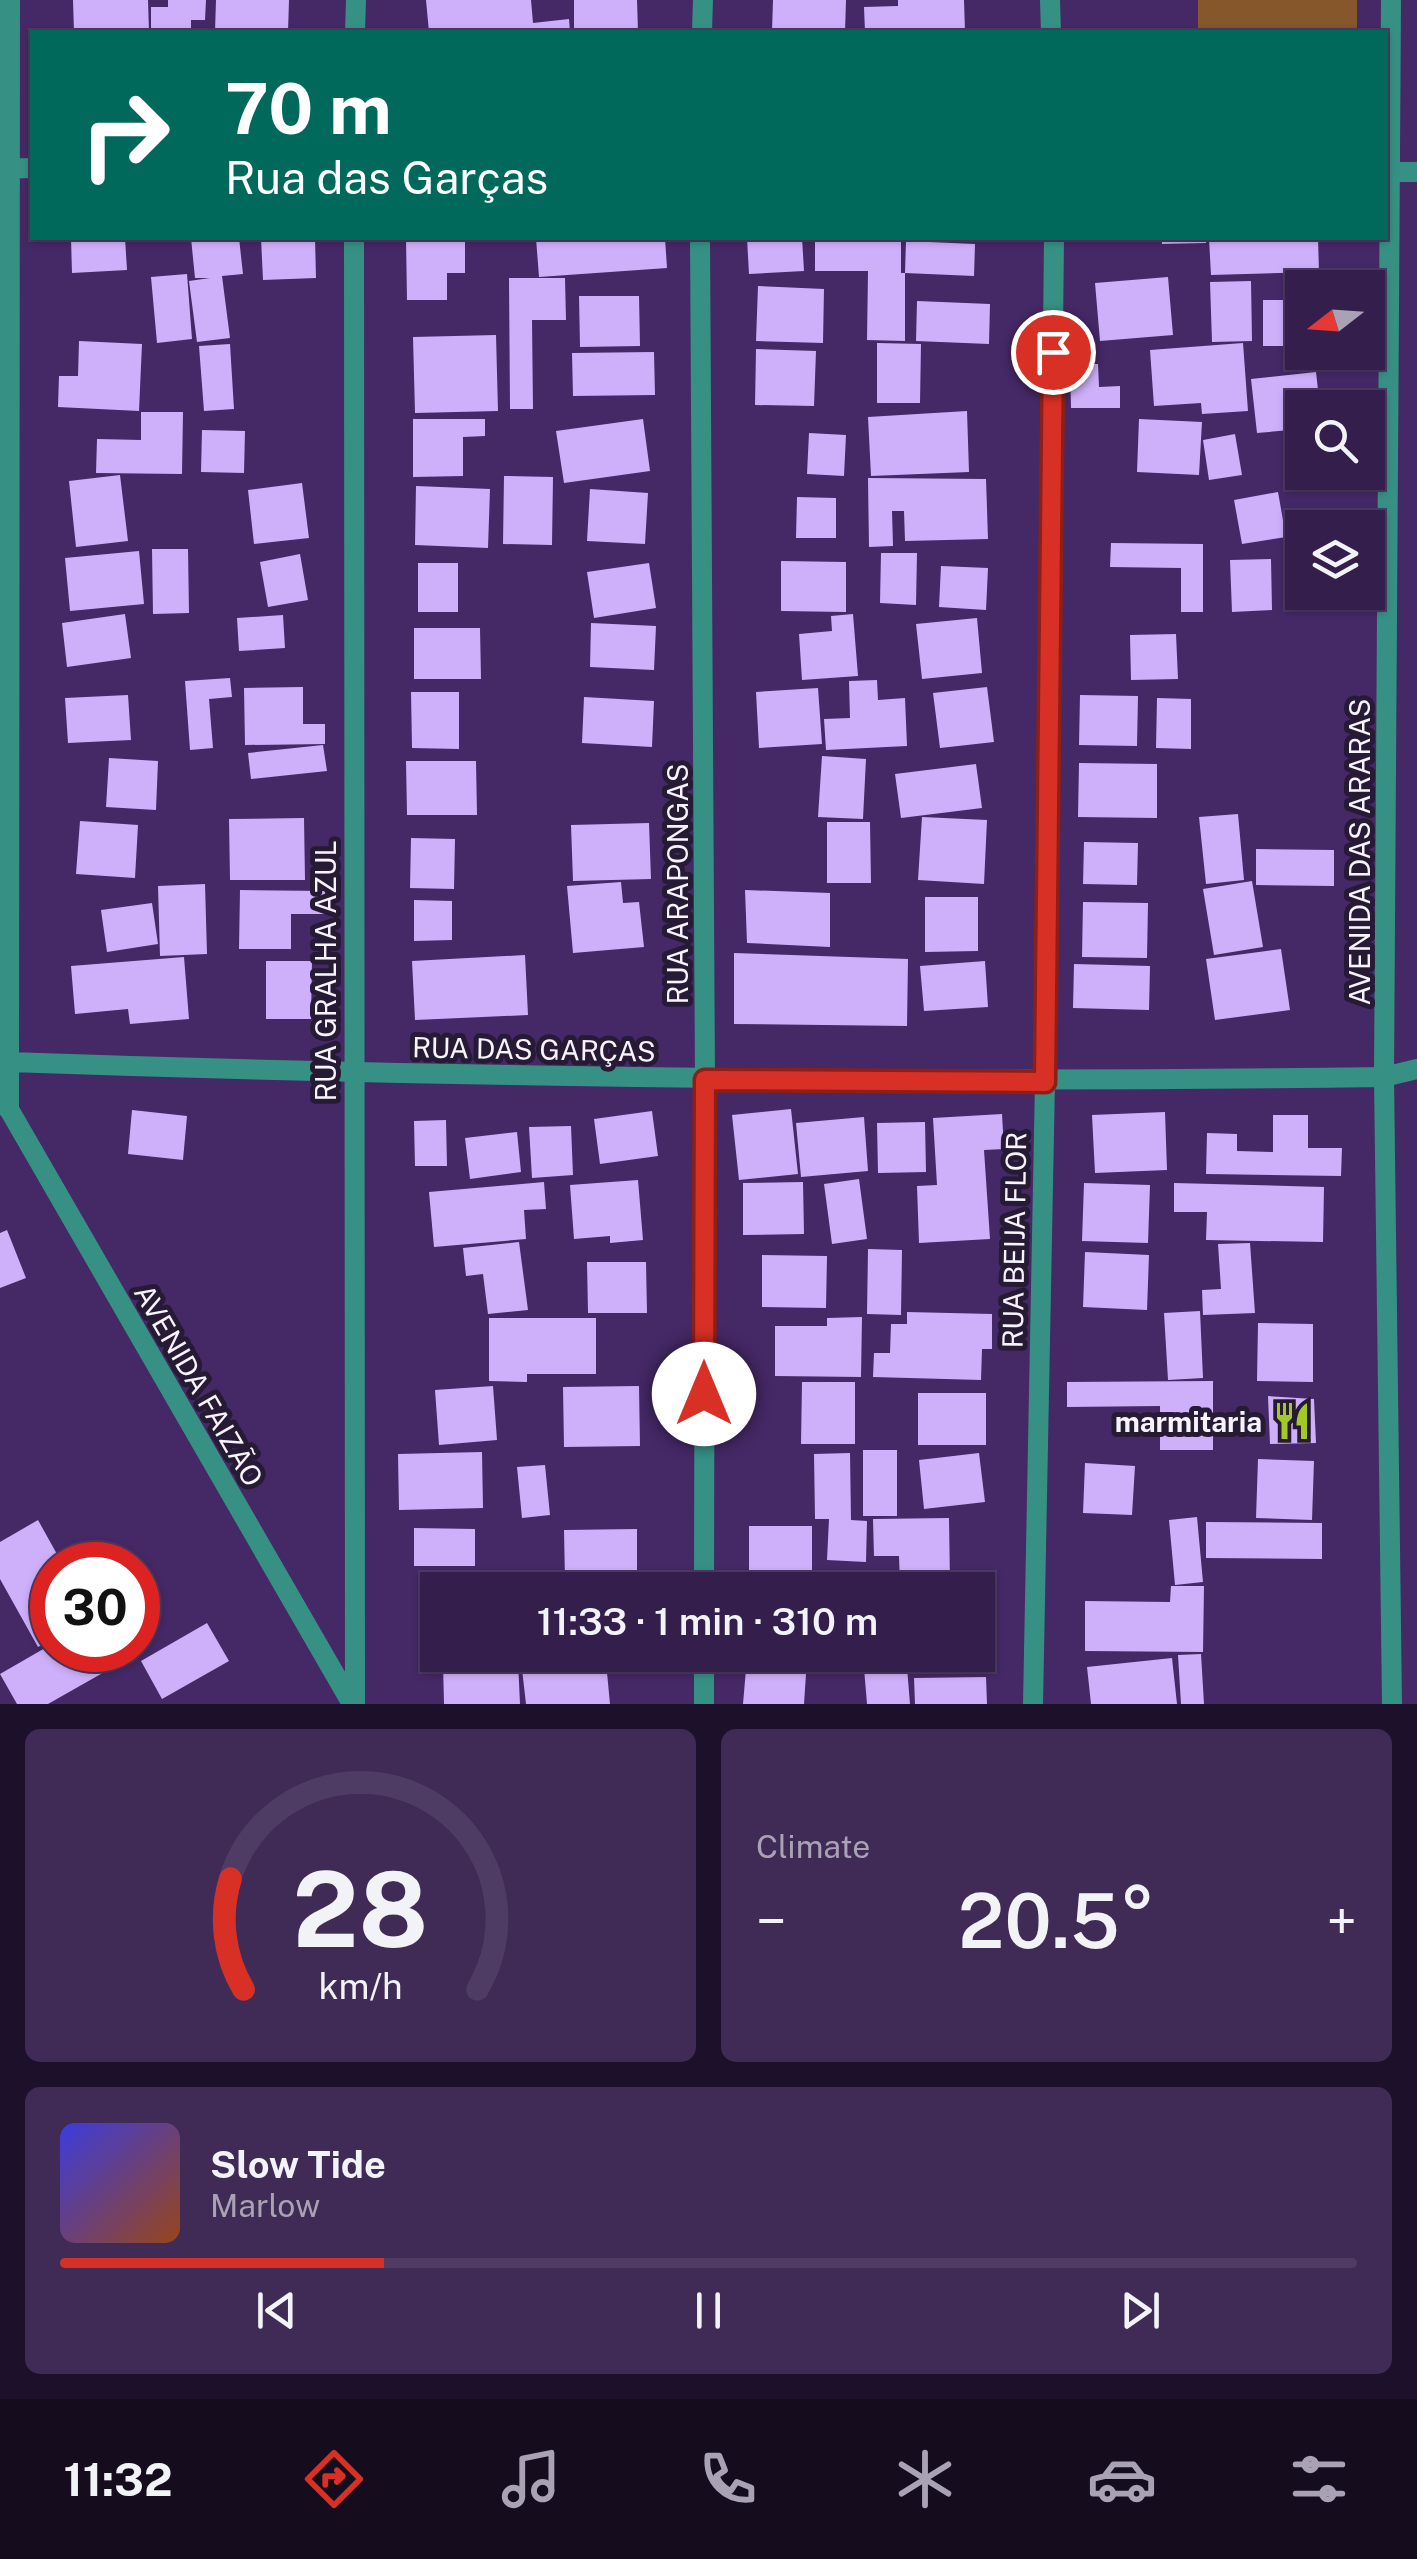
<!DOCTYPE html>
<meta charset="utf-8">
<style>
body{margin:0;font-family:"Public Sans",sans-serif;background:#3f2b56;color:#f1f3f6;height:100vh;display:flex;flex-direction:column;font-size:38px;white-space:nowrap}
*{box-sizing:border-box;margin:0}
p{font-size:32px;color:#a9a2b5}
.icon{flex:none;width:55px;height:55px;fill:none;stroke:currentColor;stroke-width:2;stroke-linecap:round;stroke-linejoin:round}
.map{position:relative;height:1704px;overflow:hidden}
.sheet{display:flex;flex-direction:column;gap:25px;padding:25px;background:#1d102a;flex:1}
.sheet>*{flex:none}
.hud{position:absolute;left:30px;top:30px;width:1358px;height:210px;border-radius:0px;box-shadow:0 2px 8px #0004,0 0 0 2px #4e3c64;background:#00695c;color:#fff;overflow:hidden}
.needle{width:65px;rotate:253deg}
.buttons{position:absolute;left:1285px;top:270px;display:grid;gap:20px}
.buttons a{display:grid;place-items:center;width:100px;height:100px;border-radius:0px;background:#341e4c;box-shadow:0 2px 8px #0004,0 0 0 2px #4e3c64;font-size:50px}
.speed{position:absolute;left:30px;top:1542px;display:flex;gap:20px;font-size:50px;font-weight:700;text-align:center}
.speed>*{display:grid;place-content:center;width:130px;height:130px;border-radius:50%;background:#341e4c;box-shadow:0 2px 8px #0004,0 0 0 2px #4e3c64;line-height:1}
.speed .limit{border:15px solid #d22;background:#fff;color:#111}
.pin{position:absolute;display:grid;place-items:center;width:85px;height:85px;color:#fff;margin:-42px;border:5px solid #fff;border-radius:50%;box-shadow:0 2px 10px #0007}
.me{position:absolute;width:110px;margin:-55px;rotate:0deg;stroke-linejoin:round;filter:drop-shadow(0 0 8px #0008)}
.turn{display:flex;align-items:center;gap:35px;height:210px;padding:0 30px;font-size:45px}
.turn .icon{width:130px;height:130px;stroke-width:2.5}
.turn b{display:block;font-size:70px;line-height:85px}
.big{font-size:75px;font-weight:600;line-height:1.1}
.sheet .tile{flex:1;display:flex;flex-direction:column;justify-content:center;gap:15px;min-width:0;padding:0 35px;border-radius:15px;background:#3f2b56}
.sheet .dial{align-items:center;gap:0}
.dial svg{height:260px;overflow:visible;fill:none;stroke:#4e3c64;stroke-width:7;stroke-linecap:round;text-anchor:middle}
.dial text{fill:#f1f3f6;stroke:none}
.song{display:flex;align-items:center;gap:30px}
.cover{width:120px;height:120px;border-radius:15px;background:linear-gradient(135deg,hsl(240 70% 55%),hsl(20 70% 35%))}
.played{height:10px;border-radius:5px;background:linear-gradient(90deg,#d93025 25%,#4e3c64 25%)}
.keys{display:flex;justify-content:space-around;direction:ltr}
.heat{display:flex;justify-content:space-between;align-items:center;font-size:55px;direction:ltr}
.sheet .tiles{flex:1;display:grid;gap:25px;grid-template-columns:1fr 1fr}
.tile:last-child{grid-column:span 2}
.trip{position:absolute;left:420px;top:1572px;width:575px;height:100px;border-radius:0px;background:#341e4c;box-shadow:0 2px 8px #0004,0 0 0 2px #4e3c64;font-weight:600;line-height:100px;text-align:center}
.tabs{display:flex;height:160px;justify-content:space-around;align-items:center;background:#150c1e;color:#a9a2b5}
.tabs .icon{width:70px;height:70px}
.tabs .active{color:#d93025}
.tabs b{font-size:45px;color:#f1f3f6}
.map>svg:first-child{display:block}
.green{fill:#85572b}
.building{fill:#ceb0fa}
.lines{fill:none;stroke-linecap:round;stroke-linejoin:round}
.street{stroke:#369184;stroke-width:20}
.route-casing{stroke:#8d1f18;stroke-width:25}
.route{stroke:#d93025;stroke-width:18}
.labels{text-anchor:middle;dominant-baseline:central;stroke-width:10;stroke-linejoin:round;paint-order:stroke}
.street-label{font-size:28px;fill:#f6f3fb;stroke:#261a35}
.poi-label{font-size:28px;font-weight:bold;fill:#f6f3fb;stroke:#261a35;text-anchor:end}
</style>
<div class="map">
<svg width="1417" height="1704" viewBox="0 0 1417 1704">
<rect width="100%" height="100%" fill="#452866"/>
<path class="green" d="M1198,0H1357V32H1198Z"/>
<path class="building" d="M73,0H148L149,32H74Z
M168,0H206L205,20H191V32H151V7H168Z
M216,0H289L288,32H215Z
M426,0H531L533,23L569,19L570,32H429Z
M574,0H637L638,32H574Z
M773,0H846L845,32H772Z
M898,0H964L965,32H865L864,7L898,6Z
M71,238H125L127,270L72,273Z
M191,238H239L243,274L222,276L230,338L197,342L189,281L210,278H195Z
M261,238H315L316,278L263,280Z
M406,238H465V273H447V300H407Z
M536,238H665L667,268L539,277Z
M747,238H802L804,271L749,274Z
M815,238H901V273H905L906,241L975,244L974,276L905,273V341L867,340L868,271H815Z
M1162,238H1206V243L1162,244Z
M1209,238H1318L1319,272L1211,275Z
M187,274L192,339L157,343L151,277Z
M1168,277L1173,335L1100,341L1095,283Z
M509,278H565L566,320H532L533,409H510Z
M1251,281L1252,341L1212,342L1210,282Z
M758,286L824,289L823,343L756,341Z
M579,296H639L640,346L580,347Z
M1263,300H1302V346H1263Z
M917,301L990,304L989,344L916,341Z
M496,335L498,411L415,413L413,337Z
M79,341L142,344L139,411L58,407L59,376H78Z
M877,343L921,344L920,403H877Z
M1243,343L1248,411L1202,414L1201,403L1154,406L1150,350Z
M230,344L234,409L204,411L199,346Z
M756,349L816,351L814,406L755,405Z
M654,352L655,395L573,396L572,353Z
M1070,364H1098L1099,387L1120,386V408H1071Z
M1316,372L1320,408H1302V429L1257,433L1251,379Z
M967,411L969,472L871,476L868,417Z
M141,412H183L182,474L96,473L97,439L141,440Z
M413,419H485V436L463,437V476L413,477Z
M643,419L650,471L564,483L556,431Z
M1139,419L1202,422L1199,475L1137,472Z
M202,430L245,431L244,473L201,472Z
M809,433L846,435L844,476L807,474Z
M1235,434L1242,475L1209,480L1203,440Z
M120,475L128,541L76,547L69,481Z
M504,476L553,477L552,545L503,544Z
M868,478L986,479L988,539L905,541L904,511H892L893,546L869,547Z
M302,483L309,538L254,544L248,490Z
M416,486L490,489L488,548L415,545Z
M590,489L648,493L645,544L587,541Z
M1278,492L1286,537L1242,544L1234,500Z
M797,497L836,498V538H796Z
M1111,543L1203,544V612H1181V568L1110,567Z
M152,549H188L189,613L153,614Z
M139,551L144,604L70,611L65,558Z
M881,553H917L916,605L880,603Z
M300,554L308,600L268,607L260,562Z
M1271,559L1272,610L1232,612L1230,560Z
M781,561L846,562V612L781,611Z
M418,563H458V612H418Z
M649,563L656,608L594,618L587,572Z
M941,566L988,568L986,610L939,607Z
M125,614L131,658L67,667L62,623Z
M853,614L858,676L802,680L799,634L832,631L831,616Z
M283,615L285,648L239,651L237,618Z
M977,618L982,673L922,679L916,624Z
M591,623L656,626L654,670L590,667Z
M414,628H480L481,679H414Z
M1176,634L1178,679L1131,680L1130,635Z
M230,678L232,697L209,699L213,748L190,750L185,681Z
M877,680L878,700L905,698L907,746L826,750L824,719L850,718L849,681Z
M303,687V724H325V744L245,745L244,688Z
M987,687L994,742L940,748L933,693Z
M818,688L822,744L759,748L756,692Z
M411,692H459V749L412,748Z
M128,695L131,740L68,743L65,698Z
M1080,695L1138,696L1137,746L1079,745Z
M584,697L654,701L652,747L582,743Z
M1157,698L1191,699V749L1156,748Z
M323,745L327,771L251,779L248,753Z
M822,756L866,759L863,819L818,817Z
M109,758L158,761L156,810L106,807Z
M406,761H476L477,815H407Z
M1079,763L1157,764V818L1078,817Z
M976,764L982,808L901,818L895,774Z
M1238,814L1244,880L1206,884L1199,817Z
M922,817L987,820L984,884L918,880Z
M304,818L305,880H230L229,819Z
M80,821L138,825L135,878L76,874Z
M827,822H870L871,883H827Z
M649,823L651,879L573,881L571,825Z
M411,838L455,839L454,889L410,888Z
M1084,842L1138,843L1137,885L1083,884Z
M1256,849L1334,850V886L1256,885Z
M1252,881L1263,947L1214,955L1203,889Z
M621,882L623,903L639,902L644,947L573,953L567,886Z
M205,884L207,954L160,956L158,886Z
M240,890L325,891V914H291V949H239Z
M745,890L830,893V947L747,943Z
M925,897H978V951L925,952Z
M414,900L452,901V940L414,941Z
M1083,902L1148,903L1147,958L1082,957Z
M152,903L158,944L107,952L101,910Z
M1281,949L1290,1010L1215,1020L1206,959Z
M734,953L908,959L907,1026L734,1024Z
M525,955L528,1015L415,1020L412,961Z
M184,957L189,1019L130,1024L128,1009L75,1014L71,966Z
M266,961H312L311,1019H266Z
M985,961L988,1007L924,1011L920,966Z
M1074,964L1150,966L1149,1010L1073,1008Z
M791,1109L798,1174L739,1180L732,1115Z
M132,1110L187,1116L183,1160L128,1154Z
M652,1111L658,1156L600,1164L594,1119Z
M1165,1112L1167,1170L1095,1173L1092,1115Z
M1002,1114L1004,1149L984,1150L990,1239L919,1243L917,1186L937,1185L933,1118Z
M1273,1115H1308V1148H1342L1341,1176L1206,1174L1207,1133L1237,1134V1151L1273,1152Z
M864,1117L868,1171L801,1177L796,1123Z
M446,1120L447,1166H415L414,1121Z
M925,1122L926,1172L878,1173L877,1123Z
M571,1126L573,1175L532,1178L529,1127Z
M517,1132L521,1172L470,1179L465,1138Z
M859,1179L867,1239L832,1244L824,1184Z
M638,1180L643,1240L610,1243V1236L574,1239L570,1185Z
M544,1182L546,1209L524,1210L526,1239L434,1247L429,1192Z
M803,1182L804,1234L743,1235V1183Z
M1084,1183L1150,1185L1148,1243L1082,1241Z
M1174,1183L1324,1187L1323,1242L1206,1240L1207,1212H1174Z
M7,1230L26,1278L0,1288V1233Z
M519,1242L528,1310L488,1314L483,1274L466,1276L463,1248Z
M1250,1243L1255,1313L1203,1315L1202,1290L1221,1289L1218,1244Z
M868,1249L902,1250L901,1315L867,1314Z
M1085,1252L1149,1255L1147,1310L1083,1307Z
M762,1255L827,1256L826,1308L762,1307Z
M587,1262H646L647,1313H588Z
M1200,1311L1203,1378L1168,1380L1164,1313Z
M907,1312L992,1314V1349H982L981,1380L873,1377L874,1353H890L891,1324H907Z
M862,1317L861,1377L775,1376V1326H827V1318Z
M489,1318H596V1374H527V1382L489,1381Z
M1258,1323L1313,1324V1382L1257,1381Z
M1213,1381V1450H1160V1406L1067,1407V1382Z
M802,1382H855V1444H801Z
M493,1386L497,1440L439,1445L435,1390Z
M639,1386L640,1446L564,1447L563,1387Z
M918,1393H986V1445H918Z
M1268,1396L1314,1399L1316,1443L1270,1444Z
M863,1450H897V1516H863Z
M482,1452L483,1508L399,1510L398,1454Z
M850,1453L851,1520L867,1521L866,1562L827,1560L829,1519H815L814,1454Z
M979,1453L985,1502L924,1509L919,1460Z
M1258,1459L1314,1461L1312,1520L1256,1518Z
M1085,1463L1135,1466L1132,1515L1083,1513Z
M545,1465L550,1515L522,1518L517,1467Z
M1197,1517L1203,1582L1175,1585L1169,1520Z
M949,1518L950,1583L900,1584L899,1556H874L873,1519Z
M38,1520L63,1565H52V1639L38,1647L0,1579V1542Z
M1206,1522L1322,1523V1559L1206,1558Z
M749,1526H812V1579L749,1580Z
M414,1528L475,1529V1566H414Z
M637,1529V1580H565L564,1530Z
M1171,1586H1204L1203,1652L1085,1651V1601L1170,1602Z
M207,1623L229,1661L162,1699L141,1661Z
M52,1644V1650H115L122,1662L48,1704H17L0,1674Z
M1201,1654L1204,1704H1181L1178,1655Z
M906,1655L910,1704H867L863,1656Z
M1172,1658L1177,1704H1091L1087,1667Z
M518,1661L520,1704H444L443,1663Z
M606,1662L610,1704H526L522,1669Z
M746,1669L806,1674L804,1704H743Z
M986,1677L987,1704H915L914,1678Z"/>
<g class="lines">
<path class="street" d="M1050,0L1051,32
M1391,0L1384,1077L1392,1704
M355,32L356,0
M702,32L703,0
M0,169L32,168
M1385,172H1417
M354,238L355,1704
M700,238L705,1080L704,1590
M9,1062C467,1078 925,1083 1384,1077L1417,1069
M3,1099L352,1704
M9,1110L10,0
M704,1704V1655
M1033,1704L1045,1081L1054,238"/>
</g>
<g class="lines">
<g class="route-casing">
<path id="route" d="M704,1394L705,1080L1045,1082L1053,352"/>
</g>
<use href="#route" class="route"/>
</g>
<defs>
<g id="restaurant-bare" transform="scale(3)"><path d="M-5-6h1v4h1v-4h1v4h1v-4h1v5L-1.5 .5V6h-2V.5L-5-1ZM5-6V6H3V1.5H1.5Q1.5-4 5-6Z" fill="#a3c926" stroke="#261a35" stroke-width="2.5" paint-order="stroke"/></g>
</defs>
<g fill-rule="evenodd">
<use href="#restaurant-bare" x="1292" y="1421"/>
</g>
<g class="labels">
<g class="street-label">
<text transform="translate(1359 852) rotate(-90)">AVENIDA DAS ARARAS</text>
<text transform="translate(677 884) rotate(-90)">RUA ARAPONGAS</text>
<text transform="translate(325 971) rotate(-90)">RUA GRALHA AZUL</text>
<text transform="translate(534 1049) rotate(1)">RUA DAS GARÇAS</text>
<text transform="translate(1014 1240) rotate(-89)">RUA BEIJA FLOR</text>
<text transform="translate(199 1385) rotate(60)">AVENIDA FAIZÃO</text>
</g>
<g class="poi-label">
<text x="1262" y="1421">marmitaria</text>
</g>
</g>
</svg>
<div class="buttons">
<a><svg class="needle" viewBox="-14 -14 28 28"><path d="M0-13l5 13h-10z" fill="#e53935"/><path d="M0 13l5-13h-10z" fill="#a9a2b5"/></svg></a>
<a><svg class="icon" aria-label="search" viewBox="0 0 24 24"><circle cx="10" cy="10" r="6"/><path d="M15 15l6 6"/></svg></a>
<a><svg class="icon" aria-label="layers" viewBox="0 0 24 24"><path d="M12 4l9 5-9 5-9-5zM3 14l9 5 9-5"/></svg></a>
</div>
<div class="speed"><div class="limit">30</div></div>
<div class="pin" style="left:1053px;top:352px;background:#d93025"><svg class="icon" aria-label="arrive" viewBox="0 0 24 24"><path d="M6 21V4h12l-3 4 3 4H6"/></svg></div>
<svg class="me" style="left:704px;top:1394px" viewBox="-20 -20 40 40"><circle r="19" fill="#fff"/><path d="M0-13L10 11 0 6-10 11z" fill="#d93025"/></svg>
<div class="trip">11:33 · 1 min · 310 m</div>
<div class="hud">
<div class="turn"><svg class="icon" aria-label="right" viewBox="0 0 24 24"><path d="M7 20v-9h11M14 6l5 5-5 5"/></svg><div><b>70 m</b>Rua das Garças</div></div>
</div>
</div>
<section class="sheet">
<div class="tiles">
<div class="tile dial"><svg viewBox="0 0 100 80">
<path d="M14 69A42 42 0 1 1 86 69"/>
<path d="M14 69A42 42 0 0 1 10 35" stroke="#d93025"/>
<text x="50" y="56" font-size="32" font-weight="700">28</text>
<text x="50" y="72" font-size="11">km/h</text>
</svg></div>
<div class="tile"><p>Climate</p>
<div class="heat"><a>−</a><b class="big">20.5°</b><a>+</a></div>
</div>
<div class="tile">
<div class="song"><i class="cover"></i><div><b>Slow Tide</b><p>Marlow</p></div></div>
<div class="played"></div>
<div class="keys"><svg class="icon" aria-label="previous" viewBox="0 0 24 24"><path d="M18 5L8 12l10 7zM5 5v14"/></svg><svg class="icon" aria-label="pause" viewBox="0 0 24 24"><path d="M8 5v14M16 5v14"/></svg><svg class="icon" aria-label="next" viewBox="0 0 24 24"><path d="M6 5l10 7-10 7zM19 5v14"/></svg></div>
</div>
</div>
</section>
<nav class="tabs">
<b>11:32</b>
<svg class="icon active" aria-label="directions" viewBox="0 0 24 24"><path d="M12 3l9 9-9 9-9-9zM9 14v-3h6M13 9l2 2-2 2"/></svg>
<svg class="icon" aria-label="music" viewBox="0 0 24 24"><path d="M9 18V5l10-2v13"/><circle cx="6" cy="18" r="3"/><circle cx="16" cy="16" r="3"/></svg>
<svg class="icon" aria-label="phone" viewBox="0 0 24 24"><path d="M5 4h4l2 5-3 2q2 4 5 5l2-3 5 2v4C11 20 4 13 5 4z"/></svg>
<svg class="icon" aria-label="climate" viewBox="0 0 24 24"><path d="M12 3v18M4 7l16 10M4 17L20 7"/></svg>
<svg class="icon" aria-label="car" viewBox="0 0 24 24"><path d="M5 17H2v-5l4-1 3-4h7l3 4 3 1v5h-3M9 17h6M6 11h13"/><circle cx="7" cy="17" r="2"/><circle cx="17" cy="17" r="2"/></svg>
<svg class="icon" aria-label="filters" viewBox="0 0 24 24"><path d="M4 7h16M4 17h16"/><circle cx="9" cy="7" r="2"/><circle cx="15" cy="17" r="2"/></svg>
</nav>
